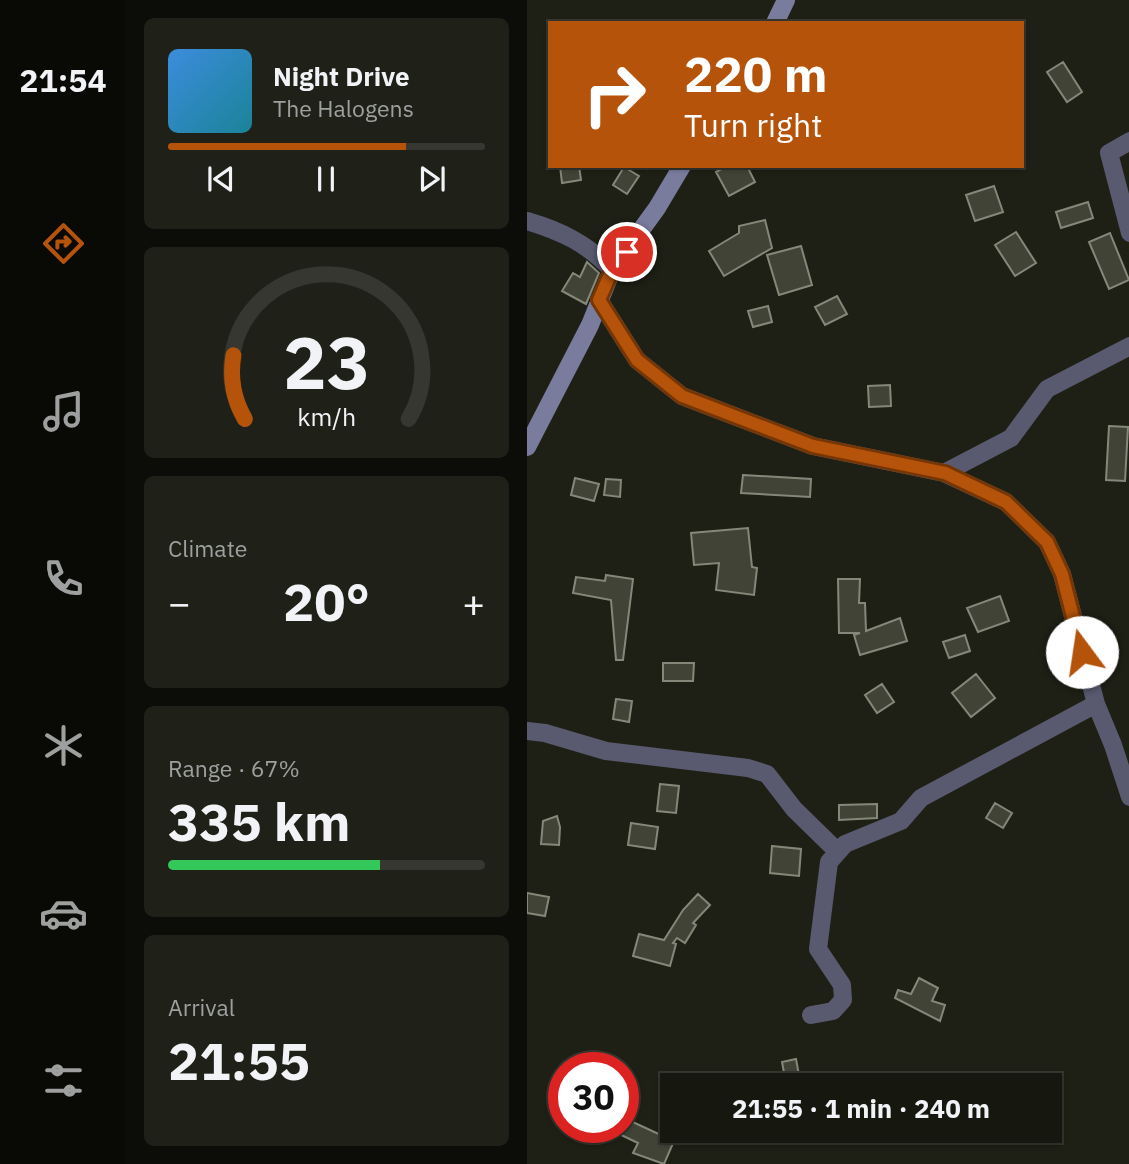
<!DOCTYPE html>
<meta charset="utf-8">
<style>
body{margin:0;font-family:"IBM Plex Sans",sans-serif;background:#1f2119;color:#f1f3f6;height:100vh;display:flex;flex-direction:column;font-size:26px;white-space:nowrap}
*{box-sizing:border-box;margin:0}
p{font-size:23px;color:#9ea09f}
.icon{flex:none;width:38px;height:38px;fill:none;stroke:currentColor;stroke-width:2;stroke-linecap:round;stroke-linejoin:round}
.map{position:relative;flex:1;overflow:hidden}
.drawer{display:flex;flex-direction:column;gap:18px;padding:18px;background:#0c0d09;width:401px}
.drawer>*{flex:none}
.banner{position:absolute;left:21px;top:21px;width:476px;height:147px;border-radius:0px;box-shadow:0 2px 5px #0004,0 0 0 2px #353730;background:#b45309;color:#fff;overflow:hidden}
.speed{position:absolute;left:21px;top:1052px;display:flex;gap:14px;font-size:35px;font-weight:700;text-align:center}
.speed>*{display:grid;place-content:center;width:91px;height:91px;border-radius:50%;background:#161810;box-shadow:0 2px 5px #0004,0 0 0 2px #353730;line-height:1}
.speed .limit{border:10px solid #d22;background:#fff;color:#111}
.pin{position:absolute;display:grid;place-items:center;width:60px;height:60px;color:#fff;margin:-30px;border:4px solid #fff;border-radius:50%;box-shadow:0 2px 7px #0007}
.me{position:absolute;width:77px;margin:-38px;rotate:346deg;stroke-linejoin:round;filter:drop-shadow(0 0 5px #0008)}
.turn{display:flex;align-items:center;gap:24px;height:147px;padding:0 21px;font-size:32px}
.turn .icon{width:91px;height:91px;stroke-width:2.5}
.turn b{display:block;font-size:49px;line-height:60px}
.big{font-size:52px;font-weight:700;line-height:1.1}
.drawer .widget{flex:1;display:flex;flex-direction:column;justify-content:center;gap:10px;min-width:0;padding:0 24px;border-radius:10px;background:#1f2119}
.drawer .dial{align-items:center;gap:0}
.dial svg{height:182px;overflow:visible;fill:none;stroke:#353730;stroke-width:7;stroke-linecap:round;text-anchor:middle}
.dial text{fill:#f1f3f6;stroke:none}
.song{display:flex;align-items:center;gap:21px}
.cover{width:84px;height:84px;border-radius:10px;background:linear-gradient(135deg,hsl(210 70% 55%),hsl(190 70% 35%))}
.played{height:7px;border-radius:4px;background:linear-gradient(90deg,#b45309 75%,#353730 75%)}
.keys{display:flex;justify-content:space-around;direction:ltr}
.heat{display:flex;justify-content:space-between;align-items:center;font-size:38px;direction:ltr}
.charge{height:10px;border-radius:5px;background:linear-gradient(90deg,#34c759 67%,#353730 0)}
.trip{position:absolute;left:133px;top:1073px;width:402px;height:70px;border-radius:0px;background:#161810;box-shadow:0 2px 5px #0004,0 0 0 2px #353730;font-weight:700;line-height:70px;text-align:center}
main{display:flex;flex:1;min-height:0}
.tabs{display:flex;flex-direction:column;width:126px;justify-content:space-around;align-items:center;background:#090a06;color:#9ea09f}
.tabs .icon{width:49px;height:49px}
.tabs .selected{color:#b45309}
.tabs b{font-size:32px;color:#f1f3f6}
.map>svg:first-child{display:block}
.building{fill:#404336;stroke:#848879;stroke-width:2}
.lines{fill:none;stroke-linecap:round;stroke-linejoin:round}
.street{stroke:#595a70;stroke-width:18}
.secondary{stroke:#7a7c9e;stroke-width:18}
.route-casing{stroke:#753606;stroke-width:18}
.route{stroke:#b45309;stroke-width:12}
</style>
<main>
<nav class="tabs">
<b>21:54</b>
<svg class="icon selected" aria-label="directions" viewBox="0 0 24 24"><path d="M12 3l9 9-9 9-9-9zM9 14v-3h6M13 9l2 2-2 2"/></svg>
<svg class="icon" aria-label="music" viewBox="0 0 24 24"><path d="M9 18V5l10-2v13"/><circle cx="6" cy="18" r="3"/><circle cx="16" cy="16" r="3"/></svg>
<svg class="icon" aria-label="phone" viewBox="0 0 24 24"><path d="M5 4h4l2 5-3 2q2 4 5 5l2-3 5 2v4C11 20 4 13 5 4z"/></svg>
<svg class="icon" aria-label="climate" viewBox="0 0 24 24"><path d="M12 3v18M4 7l16 10M4 17L20 7"/></svg>
<svg class="icon" aria-label="car" viewBox="0 0 24 24"><path d="M5 17H2v-5l4-1 3-4h7l3 4 3 1v5h-3M9 17h6M6 11h13"/><circle cx="7" cy="17" r="2"/><circle cx="17" cy="17" r="2"/></svg>
<svg class="icon" aria-label="filters" viewBox="0 0 24 24"><path d="M4 7h16M4 17h16"/><circle cx="9" cy="7" r="2"/><circle cx="15" cy="17" r="2"/></svg>
</nav>
<section class="drawer">
<div class="widget">
<div class="song"><i class="cover"></i><div><b>Night Drive</b><p>The Halogens</p></div></div>
<div class="played"></div>
<div class="keys"><svg class="icon" aria-label="previous" viewBox="0 0 24 24"><path d="M18 5L8 12l10 7zM5 5v14"/></svg><svg class="icon" aria-label="pause" viewBox="0 0 24 24"><path d="M8 5v14M16 5v14"/></svg><svg class="icon" aria-label="next" viewBox="0 0 24 24"><path d="M6 5l10 7-10 7zM19 5v14"/></svg></div>
</div>
<div class="widget dial"><svg viewBox="0 0 100 80">
<path d="M14 69A42 42 0 1 1 86 69"/>
<path d="M14 69A42 42 0 0 1 9 41" stroke="#b45309"/>
<text x="50" y="56" font-size="32" font-weight="700">23</text>
<text x="50" y="72" font-size="11">km/h</text>
</svg></div>
<div class="widget"><p>Climate</p>
<div class="heat"><a>−</a><b class="big">20°</b><a>+</a></div>
</div>
<div class="widget"><p>Range · 67%</p><b class="big">335 km</b><div class="charge"></div></div>
<div class="widget"><p>Arrival</p><b class="big">21:55</b></div>
</section>
<div class="map">
<svg width="603" height="1164" viewBox="0 0 603 1164">
<rect width="100%" height="100%" fill="#1e2015"/>
<path class="building" d="M536,62L555,92L540,102L520,72Z
M33,166H52L54,180L35,183Z
M200,166H220L228,182L202,196L189,172Z
M97,167L112,176L100,194L86,185Z
M467,186L476,212L448,221L439,195Z
M561,202L566,218L534,228L529,212Z
M238,220L245,248L197,276L182,251L212,233V226Z
M489,232L509,263L488,276L468,245Z
M583,233L602,280L582,289L562,242Z
M274,246L285,285L252,295L240,255Z
M60,262L72,273L59,304L35,291L46,273L53,277Z
M310,296L320,314L298,325L288,307Z
M241,306L245,322L226,327L221,311Z
M363,385L364,406L342,407L341,386Z
M582,426L601,427L598,481L579,480Z
M216,475L284,479L283,497L214,493Z
M48,478L72,484L67,501L44,495Z
M79,479L94,480L93,497L77,495Z
M221,528L225,567L230,568L227,595L189,590L192,563L167,565L164,533Z
M79,575L106,579L96,660H89L84,600L46,593L49,577L78,581Z
M311,579H333L332,603H338L339,631L373,618L380,641L333,655L327,635L333,633H312Z
M473,596L482,621L451,632L440,608Z
M438,635L443,651L422,658L416,642Z
M136,663H167L166,681H136Z
M449,674L468,698L444,717L425,693Z
M355,684L367,702L350,713L338,695Z
M89,699L105,701L102,722L86,719Z
M133,784L152,786L149,813L130,811Z
M468,803L485,813L476,828L459,818Z
M350,804V818L312,820V805Z
M30,816L33,827L32,845L14,844L16,821Z
M104,823L131,827L128,849L101,845Z
M245,846L274,849L272,876L243,873Z
M0,893L22,897L18,916L0,913Z
M171,894L183,905L166,923L169,925L158,943L150,938L146,943L149,944L143,966L106,956L112,934L137,940L156,910Z
M392,978L411,988L405,1001L418,1005L413,1021L368,998L371,990L384,994Z
M269,1059L272,1075L258,1078L255,1062Z
M97,1118L147,1141L137,1164L106,1153L111,1143L90,1133L93,1127H96Z"/>
<g class="lines">
<path class="street" d="M603,141L582,153L603,233
M0,221C34,231 61,244 85,270
M72,300L110,360L155,396L286,446L417,473L479,502L520,542L535,574L569,704L586,745L603,797
M417,473L484,438L520,389L603,346
M0,731L18,733L79,751L221,768L240,774L267,809L310,851
M284,1015L306,1011L316,1000L315,985L291,949L302,862L318,844L374,821L394,798L569,704"/>
<path class="secondary" d="M248,23L259,0
M0,447L63,325L85,270L130,208L155,166"/>
</g>
<g class="lines">
<g class="route-casing">
<path id="route" d="M100,252L85,270L72,300L110,360L155,396L286,446L418,473L479,502L520,542L535,574L555,652"/>
</g>
<use href="#route" class="route"/>
</g>
</svg>
<div class="speed"><div class="limit">30</div></div>
<div class="pin" style="left:100px;top:252px;background:#d93025"><svg class="icon" aria-label="arrive" viewBox="0 0 24 24"><path d="M6 21V4h12l-3 4 3 4H6"/></svg></div>
<svg class="me" style="left:555px;top:652px" viewBox="-20 -20 40 40"><circle r="19" fill="#fff"/><path d="M0-13L10 11 0 6-10 11z" fill="#b45309"/></svg>
<div class="trip">21:55 · 1 min · 240 m</div>
<div class="banner">
<div class="turn"><svg class="icon" aria-label="right" viewBox="0 0 24 24"><path d="M7 20v-9h11M14 6l5 5-5 5"/></svg><div><b>220 m</b>Turn right</div></div>
</div>
</div>
</main>
